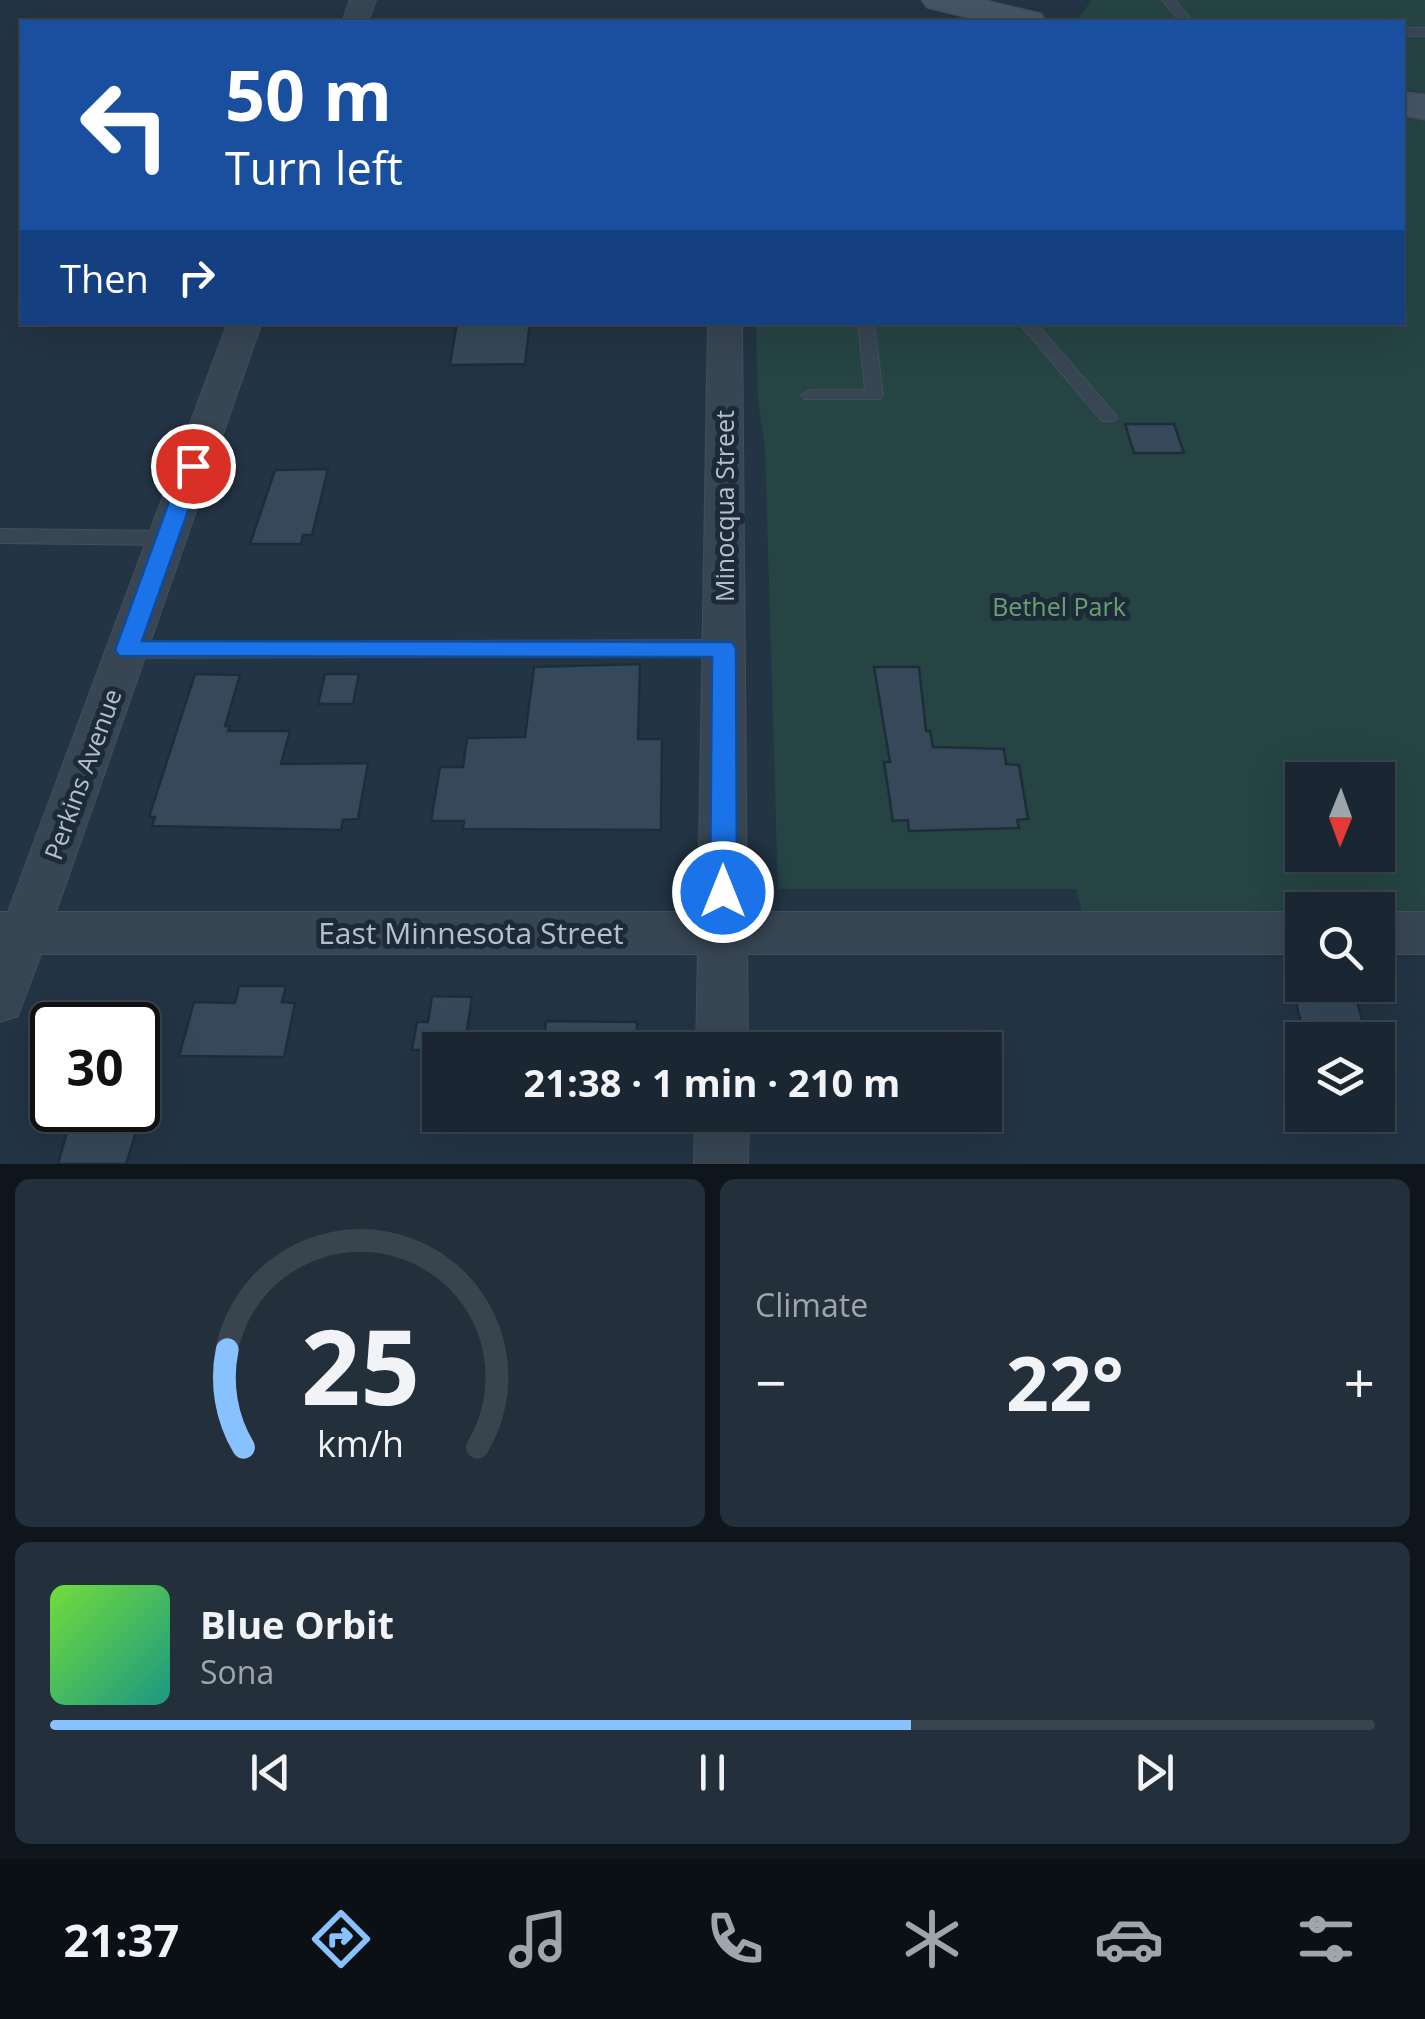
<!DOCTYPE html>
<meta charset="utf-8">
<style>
body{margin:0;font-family:"Open Sans",sans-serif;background:#232f3b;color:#f1f3f6;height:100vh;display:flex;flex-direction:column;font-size:38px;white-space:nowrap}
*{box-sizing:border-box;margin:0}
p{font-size:32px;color:#9fa5ac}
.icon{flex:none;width:55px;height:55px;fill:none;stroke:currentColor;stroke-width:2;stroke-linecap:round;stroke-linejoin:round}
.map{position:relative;height:1164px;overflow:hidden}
.drawer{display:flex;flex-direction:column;gap:15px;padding:15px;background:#0e151c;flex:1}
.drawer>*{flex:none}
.hud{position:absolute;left:20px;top:20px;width:1385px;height:305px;border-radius:0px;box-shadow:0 10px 40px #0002,0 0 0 2px #38444e;background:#1a4fa0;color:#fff;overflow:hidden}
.needle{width:65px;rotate:181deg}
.tools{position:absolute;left:1285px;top:762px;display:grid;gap:20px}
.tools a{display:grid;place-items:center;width:110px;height:110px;border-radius:0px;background:#1a2733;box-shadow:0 10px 40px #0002,0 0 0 2px #38444e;font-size:50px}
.speed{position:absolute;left:30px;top:1002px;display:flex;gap:20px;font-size:50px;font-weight:700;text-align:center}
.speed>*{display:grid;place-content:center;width:130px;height:130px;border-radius:50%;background:#1a2733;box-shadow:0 10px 40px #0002,0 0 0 2px #38444e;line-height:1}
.speed .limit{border:5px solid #111;border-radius:15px;background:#fff;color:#111}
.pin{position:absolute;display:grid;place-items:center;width:85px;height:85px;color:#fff;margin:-42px;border:5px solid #fff;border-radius:50%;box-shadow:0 2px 10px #0007}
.me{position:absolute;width:110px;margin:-55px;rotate:0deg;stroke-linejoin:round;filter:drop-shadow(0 0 8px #0008)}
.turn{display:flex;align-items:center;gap:35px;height:210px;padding:0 40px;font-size:45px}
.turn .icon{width:130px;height:130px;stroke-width:2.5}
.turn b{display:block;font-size:70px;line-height:85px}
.then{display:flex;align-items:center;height:95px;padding:0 40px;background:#0003;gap:20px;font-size:38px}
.big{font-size:75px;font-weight:700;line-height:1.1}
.drawer .card{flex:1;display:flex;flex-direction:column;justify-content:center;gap:15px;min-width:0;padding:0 35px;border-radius:15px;background:#232f3b}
.drawer .dial{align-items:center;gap:0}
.dial svg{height:260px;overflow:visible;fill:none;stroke:#38444e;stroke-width:7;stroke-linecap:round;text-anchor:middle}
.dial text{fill:#f1f3f6;stroke:none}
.song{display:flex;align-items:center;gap:30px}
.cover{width:120px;height:120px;border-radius:15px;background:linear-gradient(135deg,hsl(100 70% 55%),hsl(170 70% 35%))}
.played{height:10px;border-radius:5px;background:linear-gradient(90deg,#88c1ff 65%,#38444e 65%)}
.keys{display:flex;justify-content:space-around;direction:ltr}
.heat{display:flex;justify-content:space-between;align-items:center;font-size:55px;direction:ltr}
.drawer .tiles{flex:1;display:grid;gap:15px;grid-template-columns:1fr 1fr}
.card:last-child{grid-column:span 2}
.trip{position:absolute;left:422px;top:1032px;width:580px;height:100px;border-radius:0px;background:#1a2733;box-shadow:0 10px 40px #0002,0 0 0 2px #38444e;font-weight:700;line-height:100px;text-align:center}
.tabs{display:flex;height:160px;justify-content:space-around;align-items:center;background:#0a1014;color:#9fa5ac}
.tabs .icon{width:70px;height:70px}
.tabs .current{color:#88c1ff}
.tabs b{font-size:45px;color:#f1f3f6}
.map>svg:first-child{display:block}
.green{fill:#264444;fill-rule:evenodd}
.building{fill:#35495a;stroke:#1f2d3a;stroke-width:2.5}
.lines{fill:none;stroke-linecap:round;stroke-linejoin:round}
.lane-casing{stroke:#424f5c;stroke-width:2}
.street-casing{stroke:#424f5c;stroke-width:2}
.secondary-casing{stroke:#424f5c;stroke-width:3}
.lane{fill:#384653;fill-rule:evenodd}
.street{fill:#384653;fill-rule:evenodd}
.secondary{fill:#465566;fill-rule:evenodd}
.route{fill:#1a73e8;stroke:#114b97;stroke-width:2.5}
.labels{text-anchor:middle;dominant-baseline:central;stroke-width:10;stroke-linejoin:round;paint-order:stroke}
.street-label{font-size:25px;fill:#b5c0cd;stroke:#1d2b38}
.park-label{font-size:25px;fill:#6aa071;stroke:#1d2b38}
.near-street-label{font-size:30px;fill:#b5c0cd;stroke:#1d2b38}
</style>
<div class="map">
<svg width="1425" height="1164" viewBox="0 0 1425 1164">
<rect width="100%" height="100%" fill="#233444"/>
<path class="green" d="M1092,0H1425V94L1403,89L1402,22H1096L1078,18Z
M1403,112L1425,117V911L1082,912L1076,889H778L765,447L758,401L756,323L1402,322ZM1302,780H1378V855H1302Z"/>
<path class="building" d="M457,322H530L525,364L450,365Z
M1125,424H1174L1184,453H1134Z
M328,469L312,535H303L301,544H250L275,470Z
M640,664L638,739H662L661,830L463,829L464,821H431L440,767H463L467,738L525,737L534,667Z
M874,667H919L926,731H930L933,747L1004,749L1006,764L1019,765L1028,819L1017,820L1019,828L909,831L908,820L893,821L884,762H890Z
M195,674L240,675L225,726H230L228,731H290L281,764L368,763L358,819L343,820L341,830L152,826L155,817H149Z
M325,674H359L353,704H318Z
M1292,985H1352L1368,1040H1305Z
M239,986H286L282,1002L295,1003L284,1057L179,1056L194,1002L235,1003Z
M432,996L472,997L464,1050H412L417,1022H428Z
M546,1021L637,1022L636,1050H543Z
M73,1110H143L126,1164H58Z"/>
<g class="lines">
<g class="lane-casing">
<path id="lane" d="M1162,0H1175L1193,22H1181Z
M1402,28H1425V36H1402Z
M858,322H874L883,395L880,399H804L801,395L810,390H865Z
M1018,322H1035L1114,413L1117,417L1114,421H1102Z
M0,529L167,531L177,538L167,545L0,543Z
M724,640L731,643L734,648L731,653L724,656L127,658L120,655L117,650L120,645L127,642Z"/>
</g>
<g class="street-casing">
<path id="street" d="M350,0H376L368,22H342Z
M228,322H262L56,912H698L708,322H742L747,912H1302V954H747L748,1050H696L698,954H41L18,1016L0,1022V912H8Z
M1378,912H1425V954H1378Z
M695,1115H749L748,1164H694Z"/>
</g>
<g class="secondary-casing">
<path id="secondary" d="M922,0H982L1041,14L1046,22H987L927,7Z
M1402,92L1425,95V119L1402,115Z"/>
</g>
<use href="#lane" class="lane"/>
<use href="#street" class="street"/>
<use href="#secondary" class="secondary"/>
</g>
<path class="route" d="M193,459L204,466L142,641L732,642L736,648L737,892L733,899L723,903L714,899L710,892L712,657L119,656L115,650L182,466Z"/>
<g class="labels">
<g class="street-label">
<text transform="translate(724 506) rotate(-90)">Minocqua Street</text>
<text transform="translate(82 774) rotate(-70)">Perkins Avenue</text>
</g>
<g class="park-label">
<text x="1059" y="606">Bethel Park</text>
</g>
<g class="near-street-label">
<text x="471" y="932">East Minnesota Street</text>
</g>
</g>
</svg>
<div class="tools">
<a><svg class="needle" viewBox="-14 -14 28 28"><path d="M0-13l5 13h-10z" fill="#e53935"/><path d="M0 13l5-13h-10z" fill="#9fa5ac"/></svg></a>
<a><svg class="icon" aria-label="search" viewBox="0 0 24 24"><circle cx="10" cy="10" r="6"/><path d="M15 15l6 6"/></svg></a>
<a><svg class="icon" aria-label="layers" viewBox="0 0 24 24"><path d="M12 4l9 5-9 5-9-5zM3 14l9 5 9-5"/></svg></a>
</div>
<div class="speed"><div class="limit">30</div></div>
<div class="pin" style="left:193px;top:466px;background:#d93025"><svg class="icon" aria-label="arrive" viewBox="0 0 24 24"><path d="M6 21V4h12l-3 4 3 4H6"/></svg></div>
<svg class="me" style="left:723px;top:892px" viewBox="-20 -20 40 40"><circle r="17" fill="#1a73e8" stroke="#fff" stroke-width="3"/><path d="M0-11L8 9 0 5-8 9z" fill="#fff"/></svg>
<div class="trip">21:38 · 1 min · 210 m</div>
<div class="hud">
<div class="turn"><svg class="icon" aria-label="left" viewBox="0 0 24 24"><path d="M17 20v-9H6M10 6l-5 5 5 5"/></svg><div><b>50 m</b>Turn left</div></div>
<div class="then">Then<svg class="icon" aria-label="right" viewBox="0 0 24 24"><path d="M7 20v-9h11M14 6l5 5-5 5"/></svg></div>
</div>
</div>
<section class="drawer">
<div class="tiles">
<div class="card dial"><svg viewBox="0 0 100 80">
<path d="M14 69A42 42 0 1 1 86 69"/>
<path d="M14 69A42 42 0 0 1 9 39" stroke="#88c1ff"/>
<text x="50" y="56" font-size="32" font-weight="700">25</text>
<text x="50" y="72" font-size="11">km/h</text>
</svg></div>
<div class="card"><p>Climate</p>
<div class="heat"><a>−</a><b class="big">22°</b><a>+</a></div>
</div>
<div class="card">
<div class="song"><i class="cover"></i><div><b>Blue Orbit</b><p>Sona</p></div></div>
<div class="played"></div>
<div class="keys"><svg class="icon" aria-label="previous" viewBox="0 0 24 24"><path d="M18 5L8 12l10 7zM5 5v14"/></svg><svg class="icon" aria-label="pause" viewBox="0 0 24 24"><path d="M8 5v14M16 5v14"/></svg><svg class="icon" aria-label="next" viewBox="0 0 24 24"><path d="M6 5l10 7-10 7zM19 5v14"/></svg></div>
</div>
</div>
</section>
<nav class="tabs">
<b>21:37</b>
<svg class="icon current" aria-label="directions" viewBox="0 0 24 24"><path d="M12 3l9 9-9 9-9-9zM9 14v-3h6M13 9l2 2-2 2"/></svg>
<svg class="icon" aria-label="music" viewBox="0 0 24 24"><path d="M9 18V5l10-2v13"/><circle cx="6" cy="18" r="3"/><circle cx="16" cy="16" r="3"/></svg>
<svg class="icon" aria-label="phone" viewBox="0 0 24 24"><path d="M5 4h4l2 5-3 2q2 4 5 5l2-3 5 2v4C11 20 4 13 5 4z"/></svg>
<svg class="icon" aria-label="climate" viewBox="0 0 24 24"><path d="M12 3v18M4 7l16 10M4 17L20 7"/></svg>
<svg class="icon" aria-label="car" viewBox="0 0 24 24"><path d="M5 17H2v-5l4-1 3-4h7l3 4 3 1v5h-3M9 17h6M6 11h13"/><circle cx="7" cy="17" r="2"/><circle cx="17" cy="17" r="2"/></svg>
<svg class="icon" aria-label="filters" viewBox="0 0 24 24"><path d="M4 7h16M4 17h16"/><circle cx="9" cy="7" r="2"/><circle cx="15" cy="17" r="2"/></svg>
</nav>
